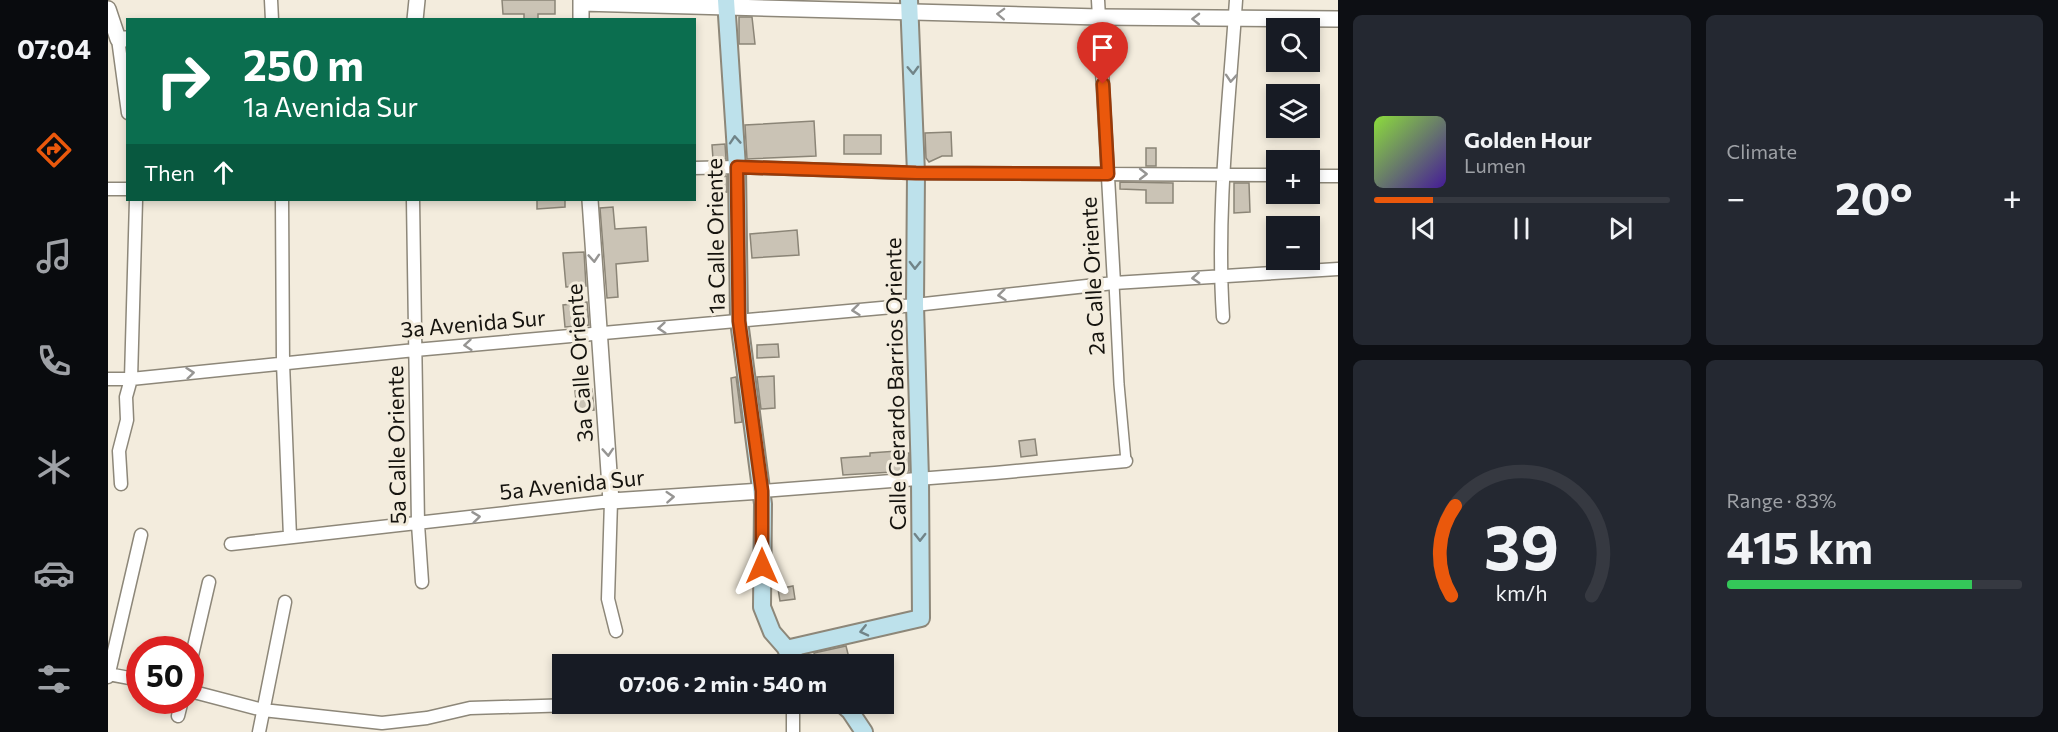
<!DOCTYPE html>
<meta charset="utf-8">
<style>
body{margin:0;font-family:Commissioner,sans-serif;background:#242831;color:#f1f3f6;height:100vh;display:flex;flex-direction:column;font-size:22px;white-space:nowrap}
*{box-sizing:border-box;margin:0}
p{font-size:20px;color:#9ea1a6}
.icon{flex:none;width:33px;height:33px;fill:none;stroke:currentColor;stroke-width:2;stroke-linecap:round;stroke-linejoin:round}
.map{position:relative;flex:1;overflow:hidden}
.side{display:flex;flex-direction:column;gap:15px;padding:15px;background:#0d0f14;width:720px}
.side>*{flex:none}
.banner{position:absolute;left:18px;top:18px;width:570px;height:183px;border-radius:0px;box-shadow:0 3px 9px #0003;background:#0b6e4f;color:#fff;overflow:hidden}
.controls{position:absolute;left:1158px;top:18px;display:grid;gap:12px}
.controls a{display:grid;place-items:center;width:54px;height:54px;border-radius:0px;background:#171b24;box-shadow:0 3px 9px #0003;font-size:30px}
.speed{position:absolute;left:18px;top:636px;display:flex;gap:12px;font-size:30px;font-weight:700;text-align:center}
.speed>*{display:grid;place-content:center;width:78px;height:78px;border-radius:50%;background:#171b24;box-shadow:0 3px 9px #0003;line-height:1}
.speed .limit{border:9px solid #d22;background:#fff;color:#111}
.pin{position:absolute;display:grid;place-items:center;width:51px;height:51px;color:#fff;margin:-62px -26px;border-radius:50% 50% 50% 0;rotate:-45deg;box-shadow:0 0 6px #0007}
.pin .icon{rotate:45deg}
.me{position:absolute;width:66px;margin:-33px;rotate:0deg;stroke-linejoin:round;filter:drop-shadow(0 0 4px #0008)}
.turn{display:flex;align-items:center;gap:21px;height:126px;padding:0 18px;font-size:27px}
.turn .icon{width:78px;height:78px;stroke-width:2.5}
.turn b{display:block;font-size:42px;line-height:51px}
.then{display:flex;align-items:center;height:57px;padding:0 18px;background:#0003;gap:12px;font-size:22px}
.big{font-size:45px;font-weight:700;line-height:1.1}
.side .card{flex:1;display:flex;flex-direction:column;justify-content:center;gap:9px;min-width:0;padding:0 21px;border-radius:9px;background:#242831}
.side .dial{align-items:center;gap:0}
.dial svg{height:156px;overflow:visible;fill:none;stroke:#363941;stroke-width:7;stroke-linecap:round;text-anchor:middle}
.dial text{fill:#f1f3f6;stroke:none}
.song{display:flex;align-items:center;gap:18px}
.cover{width:72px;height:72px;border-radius:9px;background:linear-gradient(135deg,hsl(90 70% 55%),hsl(260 70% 35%))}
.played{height:6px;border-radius:3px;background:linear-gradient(90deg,#ea580c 20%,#363941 20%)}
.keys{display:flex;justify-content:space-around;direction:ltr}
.heat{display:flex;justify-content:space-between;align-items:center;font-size:33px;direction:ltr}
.charge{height:9px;border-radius:4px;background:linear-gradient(90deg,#34c759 83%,#363941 0)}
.side .tiles{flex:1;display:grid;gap:15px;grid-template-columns:repeat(2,1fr)}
.trip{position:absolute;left:444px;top:654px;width:342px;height:60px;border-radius:0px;background:#171b24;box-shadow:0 3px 9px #0003;font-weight:700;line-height:60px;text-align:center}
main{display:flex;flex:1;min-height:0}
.menu{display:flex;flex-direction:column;width:108px;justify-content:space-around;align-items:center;background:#090b0e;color:#9ea1a6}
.menu .icon{width:42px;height:42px}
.menu .on{color:#ea580c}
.menu b{font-size:27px;color:#f1f3f6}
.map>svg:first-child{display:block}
.building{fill:#cac3b5;stroke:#8b8577;stroke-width:1.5}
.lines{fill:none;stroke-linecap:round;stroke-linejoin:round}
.pedestrian-casing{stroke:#8d8779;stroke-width:12}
.minor-casing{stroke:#8d8779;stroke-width:15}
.tertiary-casing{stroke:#8d8779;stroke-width:18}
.secondary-casing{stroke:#8d8779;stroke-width:20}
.pedestrian{stroke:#fff;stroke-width:9}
.minor{stroke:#fff;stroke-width:12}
.tertiary{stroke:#fff;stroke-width:15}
.secondary{stroke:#bde1eb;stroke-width:16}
.oneway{stroke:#969593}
.oneway2{stroke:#718488}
.route-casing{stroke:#983908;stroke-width:15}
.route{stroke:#ea580c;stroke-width:10}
.labels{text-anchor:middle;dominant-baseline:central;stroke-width:6;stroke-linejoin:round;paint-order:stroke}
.street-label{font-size:22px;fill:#15130e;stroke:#f3ecdd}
</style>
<main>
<nav class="menu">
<b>07:04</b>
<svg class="icon on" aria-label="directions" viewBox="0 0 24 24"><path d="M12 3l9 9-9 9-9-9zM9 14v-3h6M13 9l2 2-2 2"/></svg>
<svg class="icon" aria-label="music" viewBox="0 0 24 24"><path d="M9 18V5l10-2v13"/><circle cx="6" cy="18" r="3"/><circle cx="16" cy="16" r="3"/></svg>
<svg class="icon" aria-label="phone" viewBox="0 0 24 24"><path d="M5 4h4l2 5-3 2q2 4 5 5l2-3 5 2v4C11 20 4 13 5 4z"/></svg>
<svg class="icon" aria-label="climate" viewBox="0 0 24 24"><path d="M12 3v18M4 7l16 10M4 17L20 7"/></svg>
<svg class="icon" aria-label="car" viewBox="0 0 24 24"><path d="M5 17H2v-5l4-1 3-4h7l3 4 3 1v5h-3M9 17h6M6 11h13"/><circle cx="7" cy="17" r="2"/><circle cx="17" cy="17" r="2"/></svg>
<svg class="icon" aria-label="filters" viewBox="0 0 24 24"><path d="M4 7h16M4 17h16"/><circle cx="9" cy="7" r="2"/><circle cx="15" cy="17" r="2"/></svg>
</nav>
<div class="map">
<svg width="1230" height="732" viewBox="0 0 1230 732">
<rect width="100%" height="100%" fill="#f3ecdd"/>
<path class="building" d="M394,0H447V14H430V20H416V14H395Z
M631,17H644L647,44H631Z
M706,121L708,156L639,159L637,125Z
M843,132L844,156H834L821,162L818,158L817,133Z
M736,135H773V154H736Z
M617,144L618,159H605L604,145Z
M1038,148H1048V166H1038Z
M602,176H619V192L603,193Z
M1012,182L1065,183V203H1038V190L1012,189Z
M1126,183H1141L1142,212L1126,213Z
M429,200H457V207L429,209Z
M505,207L507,229L538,227L540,261L508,264L510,297L499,298L492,208Z
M689,230L691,255L644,258L642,234Z
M476,252L478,286L458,287L455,253Z
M479,302L481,325L457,327L455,305Z
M670,344L671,357L649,358V345Z
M666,376L667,408L653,409L649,377Z
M628,377L634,422L627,423L623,378Z
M484,389L486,410L469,412L467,391Z
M927,439L929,455L913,457L911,441Z
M789,451V454L801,453V471L735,475L733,458L762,456V453Z
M685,586L687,599L672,601L670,589Z
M738,646L742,662L731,664H709L706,653Z"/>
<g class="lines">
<g class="pedestrian-casing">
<path id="pedestrian" d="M1006,283L1011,384L1018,461"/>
</g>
<g class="minor-casing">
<path id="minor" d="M163,0L164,20
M990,0L1006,283
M10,39L20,113
M586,168L629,167L808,173L1168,175
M1202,176H1230
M0,189H20
M174,200L175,363L182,537
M305,200L310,524L314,582
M1115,317C1108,212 1121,105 1128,0
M0,379H23L307,350L807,305L1006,283L1230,269
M13,484L11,451L19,420L18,397L23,379L28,200
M654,491L887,473L1018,461
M123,544L503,501L500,599L508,631
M82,664L101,582
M0,674L32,680
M0,677L33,535
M82,691L155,710L274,723L319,718L362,708L499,704
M70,716L74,700
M151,732L177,602
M685,732V704"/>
</g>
<g class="tertiary-casing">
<path id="tertiary" d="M473,0V20
M473,3L991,17L1230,19
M0,9L10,39H20
M307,20L309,0
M482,200L503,501L654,491"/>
</g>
<g class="secondary-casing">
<path id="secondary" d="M618,0L629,167L631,321L655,504L654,607L664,632L692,664
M678,649L813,618L812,479L807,305L808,173L801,0
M734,704L742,711L756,732"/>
</g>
<use href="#pedestrian" class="pedestrian"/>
<use href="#minor" class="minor"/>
<use href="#tertiary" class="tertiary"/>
<use href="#secondary" class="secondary"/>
</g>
<defs><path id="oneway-chevron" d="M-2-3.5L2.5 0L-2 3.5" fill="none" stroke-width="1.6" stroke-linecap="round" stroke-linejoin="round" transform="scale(1.5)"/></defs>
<g class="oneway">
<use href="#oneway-chevron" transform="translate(893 14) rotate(-178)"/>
<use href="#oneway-chevron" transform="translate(1088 19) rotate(-179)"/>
<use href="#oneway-chevron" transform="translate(1123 78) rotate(94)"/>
<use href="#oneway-chevron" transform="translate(1035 174)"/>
<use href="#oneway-chevron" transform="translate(486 258) rotate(86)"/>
<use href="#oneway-chevron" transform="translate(1088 278) rotate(176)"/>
<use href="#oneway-chevron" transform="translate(894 295) rotate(174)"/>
<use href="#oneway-chevron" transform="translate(748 310) rotate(174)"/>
<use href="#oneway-chevron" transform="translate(554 328) rotate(175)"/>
<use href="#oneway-chevron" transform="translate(360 345) rotate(175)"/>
<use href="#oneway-chevron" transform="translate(82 373) rotate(-6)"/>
<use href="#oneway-chevron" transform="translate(500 452) rotate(86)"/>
<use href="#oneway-chevron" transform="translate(562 497) rotate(-4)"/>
<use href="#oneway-chevron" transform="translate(368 517) rotate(-7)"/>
</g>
<g class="oneway2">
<use href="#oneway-chevron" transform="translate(805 70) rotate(88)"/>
<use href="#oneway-chevron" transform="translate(627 140) rotate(-94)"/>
<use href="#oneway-chevron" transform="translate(807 265) rotate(91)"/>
<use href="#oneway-chevron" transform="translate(812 537) rotate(90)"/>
<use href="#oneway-chevron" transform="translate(756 631) rotate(167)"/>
</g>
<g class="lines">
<g class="route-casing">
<path id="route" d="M654,566V491L631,321L629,167L808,173L1000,174L995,84"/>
</g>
<use href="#route" class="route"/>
</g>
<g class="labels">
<g class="street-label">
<text transform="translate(607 236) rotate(-91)">1a Calle Oriente</text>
<text transform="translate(984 276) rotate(-93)">2a Calle Oriente</text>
<text transform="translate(365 323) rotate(-5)">3a Avenida Sur</text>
<text transform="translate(471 363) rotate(-94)">3a Calle Oriente</text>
<text transform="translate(787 384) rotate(-91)">Calle Gerardo Barrios Oriente</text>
<text transform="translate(288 445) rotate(-91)">5a Calle Oriente</text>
<text transform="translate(464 484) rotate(-6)">5a Avenida Sur</text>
</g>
</g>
</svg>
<div class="controls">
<a><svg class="icon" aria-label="search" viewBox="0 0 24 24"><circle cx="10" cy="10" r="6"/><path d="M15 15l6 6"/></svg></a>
<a><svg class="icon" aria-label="layers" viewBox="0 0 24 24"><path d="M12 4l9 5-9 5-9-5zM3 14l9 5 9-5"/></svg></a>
<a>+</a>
<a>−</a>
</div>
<div class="speed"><div class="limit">50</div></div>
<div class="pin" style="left:995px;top:84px;background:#d93025"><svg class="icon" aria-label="arrive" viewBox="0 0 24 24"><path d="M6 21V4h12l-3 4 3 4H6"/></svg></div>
<svg class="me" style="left:654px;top:566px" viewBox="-20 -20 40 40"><path d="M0-17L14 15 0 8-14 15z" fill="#ea580c" stroke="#fff" stroke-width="4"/></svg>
<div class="trip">07:06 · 2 min · 540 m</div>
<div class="banner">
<div class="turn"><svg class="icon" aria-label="right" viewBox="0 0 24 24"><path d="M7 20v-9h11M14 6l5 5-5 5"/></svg><div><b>250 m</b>1a Avenida Sur</div></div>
<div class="then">Then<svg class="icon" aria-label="ahead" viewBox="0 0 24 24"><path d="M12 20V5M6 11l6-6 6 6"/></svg></div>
</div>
</div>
<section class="side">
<div class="tiles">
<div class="card">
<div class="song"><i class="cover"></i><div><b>Golden Hour</b><p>Lumen</p></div></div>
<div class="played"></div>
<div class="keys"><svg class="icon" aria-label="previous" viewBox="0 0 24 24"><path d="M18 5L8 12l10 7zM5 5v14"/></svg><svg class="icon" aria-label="pause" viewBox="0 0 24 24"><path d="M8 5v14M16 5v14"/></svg><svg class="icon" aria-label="next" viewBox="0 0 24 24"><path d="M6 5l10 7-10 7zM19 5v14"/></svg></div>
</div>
<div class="card"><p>Climate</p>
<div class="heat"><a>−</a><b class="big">20°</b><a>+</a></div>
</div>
<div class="card dial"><svg viewBox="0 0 100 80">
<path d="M14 69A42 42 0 1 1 86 69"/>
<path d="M14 69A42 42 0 0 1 16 23" stroke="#ea580c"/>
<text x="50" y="56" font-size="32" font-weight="700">39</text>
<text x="50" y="72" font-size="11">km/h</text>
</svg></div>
<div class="card"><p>Range · 83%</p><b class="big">415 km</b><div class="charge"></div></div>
</div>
</section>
</main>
